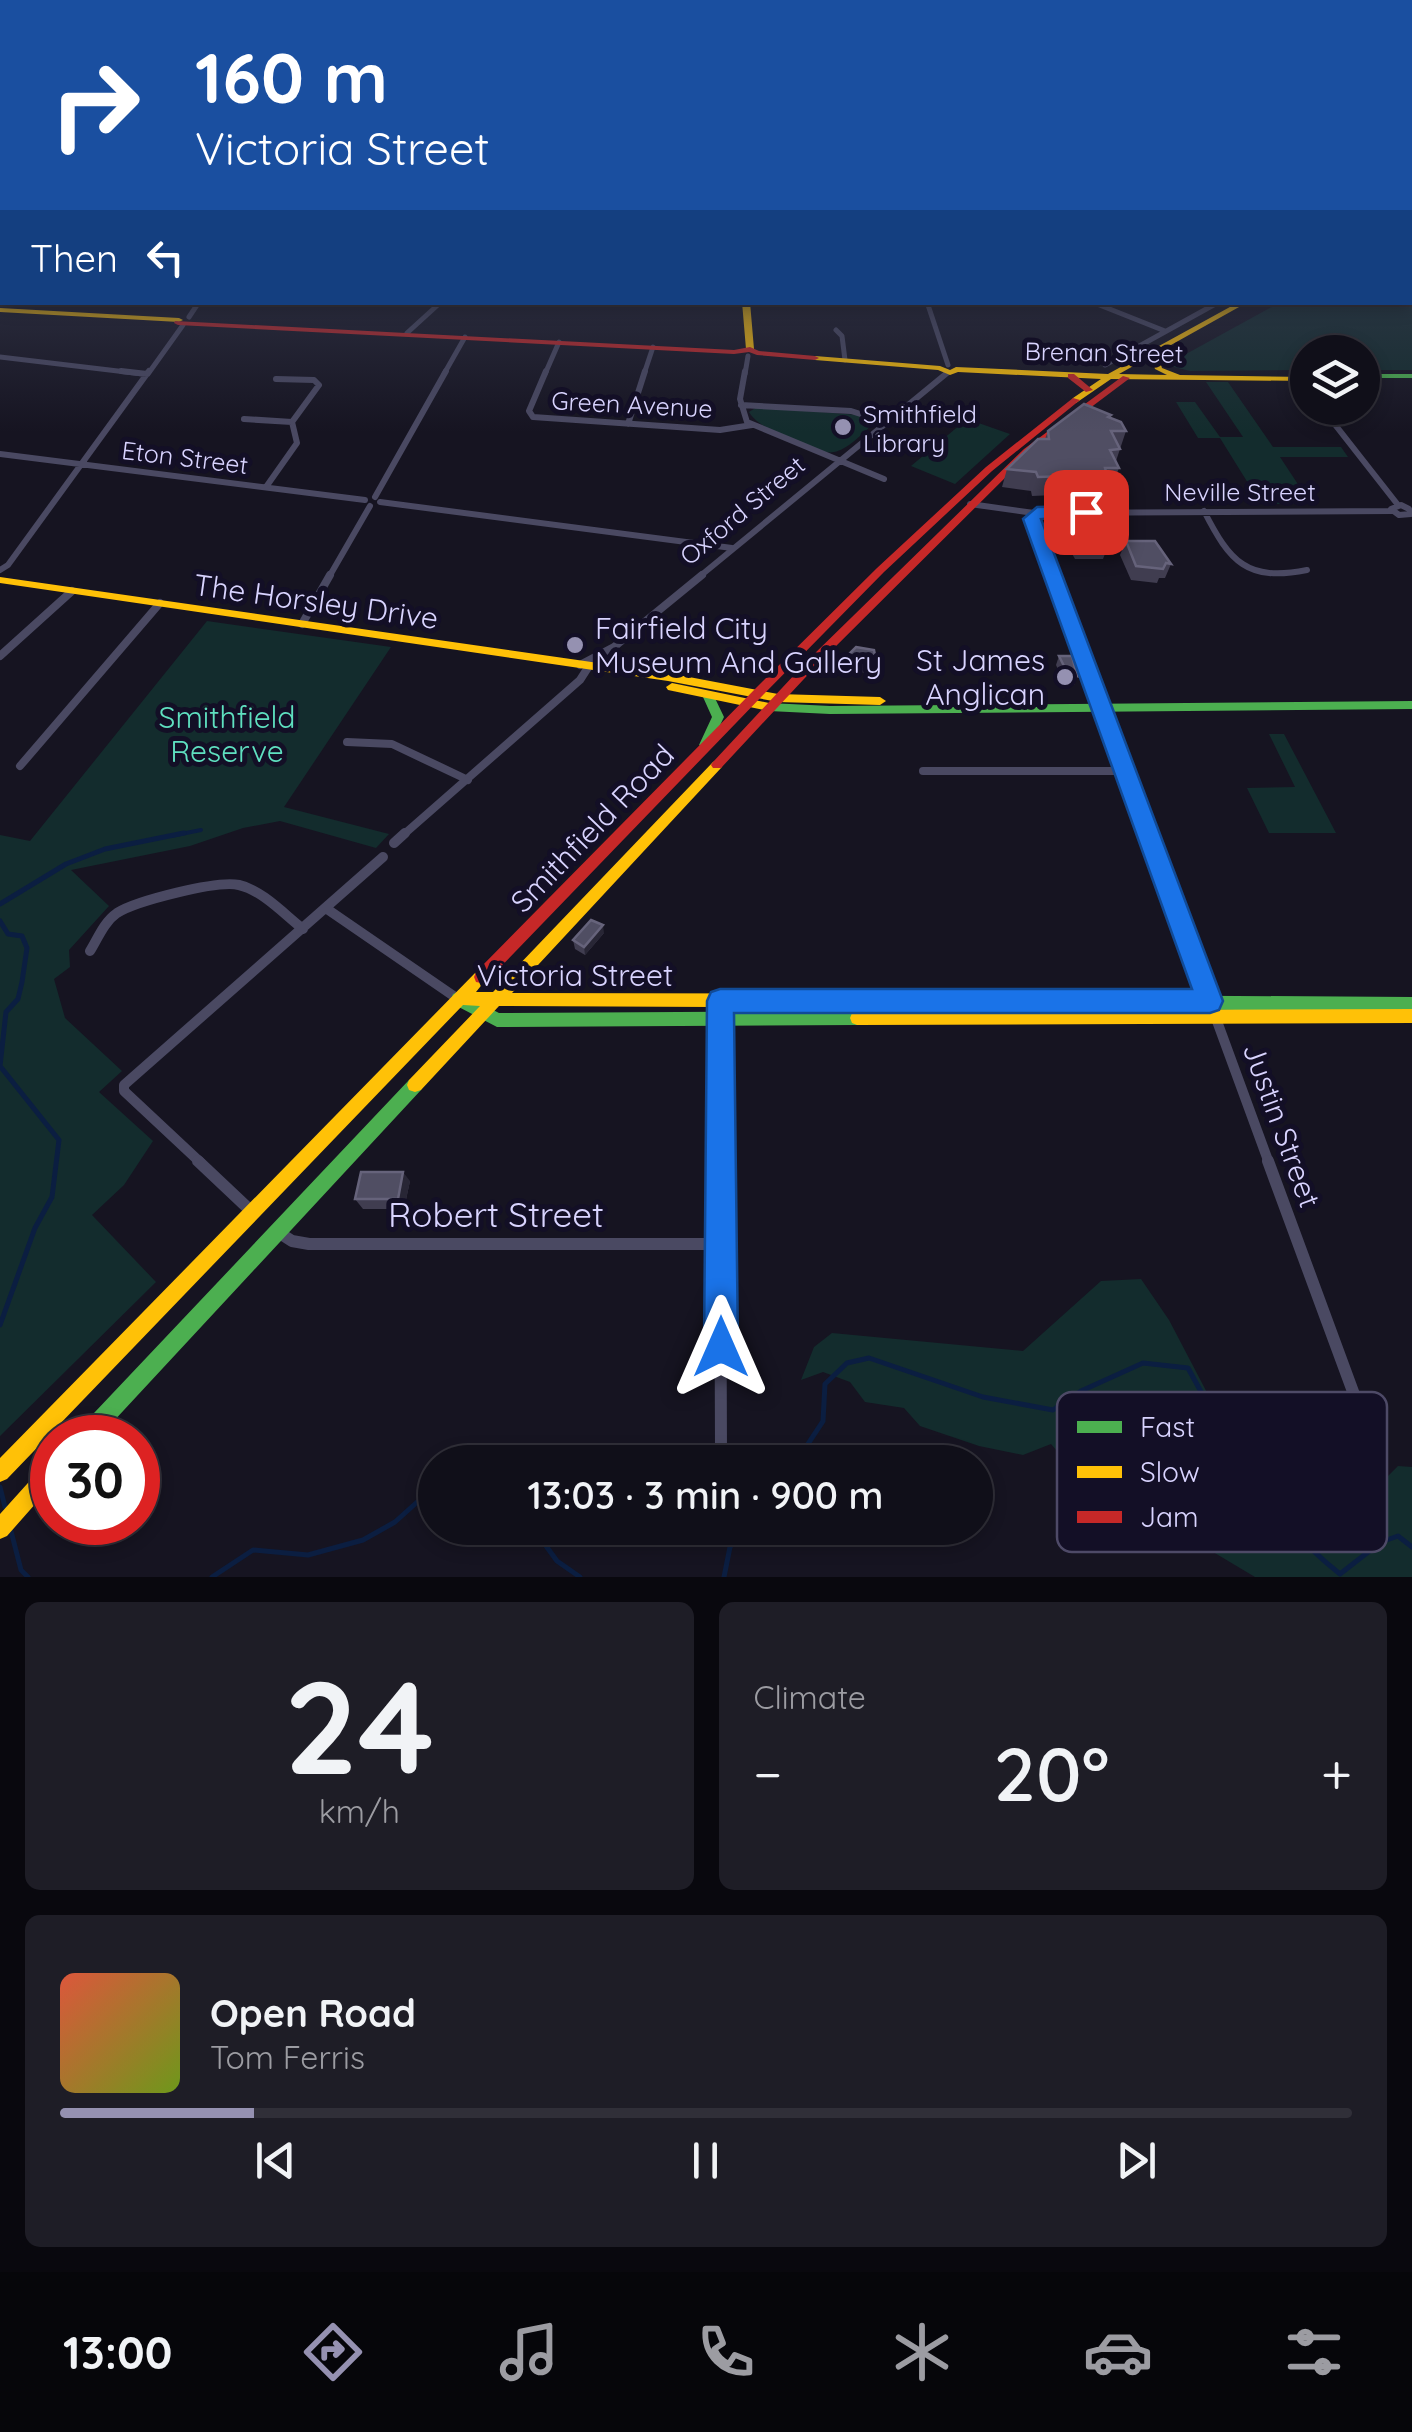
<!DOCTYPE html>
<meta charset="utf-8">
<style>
body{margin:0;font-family:Quicksand,sans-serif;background:#1e1d26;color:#f1f3f6;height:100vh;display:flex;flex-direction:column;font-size:38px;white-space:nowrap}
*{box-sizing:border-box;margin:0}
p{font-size:32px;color:#9c9ca2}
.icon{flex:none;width:55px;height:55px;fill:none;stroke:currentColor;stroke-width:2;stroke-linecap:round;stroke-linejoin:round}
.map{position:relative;height:1577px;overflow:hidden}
.side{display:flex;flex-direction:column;gap:25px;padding:25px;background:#09080e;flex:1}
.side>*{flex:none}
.banner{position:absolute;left:0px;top:0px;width:1412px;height:305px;box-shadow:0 5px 15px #0003,0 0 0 2px #302f38;background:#1a4fa0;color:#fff;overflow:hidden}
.tools{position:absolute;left:1290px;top:335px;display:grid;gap:20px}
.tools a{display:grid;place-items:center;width:90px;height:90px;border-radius:50%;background:#100f19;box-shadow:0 5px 15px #0003,0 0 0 2px #302f38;font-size:50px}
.speed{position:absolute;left:30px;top:1415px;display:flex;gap:20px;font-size:50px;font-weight:700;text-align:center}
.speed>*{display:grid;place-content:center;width:130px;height:130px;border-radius:50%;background:#100f19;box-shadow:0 5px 15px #0003,0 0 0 2px #302f38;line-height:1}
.speed .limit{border:15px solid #d22;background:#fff;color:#111}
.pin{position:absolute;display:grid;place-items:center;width:85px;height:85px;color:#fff;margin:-42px;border-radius:20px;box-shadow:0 5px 15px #0006}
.me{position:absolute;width:110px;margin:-55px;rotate:0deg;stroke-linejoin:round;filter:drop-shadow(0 0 8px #0008)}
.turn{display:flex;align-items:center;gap:35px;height:210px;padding:0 30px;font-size:45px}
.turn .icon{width:130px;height:130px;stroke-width:2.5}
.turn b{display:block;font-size:70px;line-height:85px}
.then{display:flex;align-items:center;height:95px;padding:0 30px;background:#0003;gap:20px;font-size:38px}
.big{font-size:75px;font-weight:600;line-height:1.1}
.side .card{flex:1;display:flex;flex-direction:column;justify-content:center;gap:15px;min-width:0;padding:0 35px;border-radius:15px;background:#1e1d26}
.side .dial{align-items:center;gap:0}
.dial b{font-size:130px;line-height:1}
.song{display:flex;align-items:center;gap:30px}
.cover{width:120px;height:120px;border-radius:15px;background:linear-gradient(135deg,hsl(10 70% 55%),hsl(80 70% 35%))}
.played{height:10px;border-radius:5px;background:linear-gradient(90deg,#9591b1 15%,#302f38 15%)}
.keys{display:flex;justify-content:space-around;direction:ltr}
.heat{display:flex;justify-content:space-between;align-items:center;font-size:55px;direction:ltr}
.side .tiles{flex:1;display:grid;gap:25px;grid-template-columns:1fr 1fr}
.card:last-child{grid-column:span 2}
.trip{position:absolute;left:418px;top:1445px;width:575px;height:100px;border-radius:50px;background:#100f19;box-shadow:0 5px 15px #0003,0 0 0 2px #302f38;font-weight:600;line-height:100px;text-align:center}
.menu{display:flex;height:160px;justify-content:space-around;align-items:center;background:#06060a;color:#9c9ca2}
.menu .icon{width:70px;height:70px}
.menu .selected{color:#9591b1}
.menu b{font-size:45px;color:#f1f3f6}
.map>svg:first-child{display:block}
.green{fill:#132c2d}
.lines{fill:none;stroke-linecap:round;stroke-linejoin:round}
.stream-far1{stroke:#0b1e41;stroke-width:4}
.stream{stroke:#0b1e41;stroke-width:5}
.street-far4{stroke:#4a4962;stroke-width:5}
.street-far3{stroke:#4a4962;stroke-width:6}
.street-far2{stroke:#4a4962;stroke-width:8}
.street-far1{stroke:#4a4962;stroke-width:10}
.street{stroke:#4a4962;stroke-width:12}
.fast{fill:#4caf50;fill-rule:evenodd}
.slow{fill:#ffc107;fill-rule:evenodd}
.jam{fill:#c62828;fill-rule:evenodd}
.wall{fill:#403d50}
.shaded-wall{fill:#282635}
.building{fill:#504e63;stroke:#66637b;stroke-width:2.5}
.route{fill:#1a73e8;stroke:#114b97;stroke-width:2.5}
.poi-dot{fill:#9591b1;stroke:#130f26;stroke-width:4}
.labels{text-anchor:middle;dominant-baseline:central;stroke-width:10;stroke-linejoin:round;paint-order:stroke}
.far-street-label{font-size:25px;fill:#d9d4ff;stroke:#130f26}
.far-poi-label{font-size:25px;fill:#d9d4ff;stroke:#130f26;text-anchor:start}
.street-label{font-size:30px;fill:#d9d4ff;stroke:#130f26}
.poi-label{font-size:30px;fill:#d9d4ff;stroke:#130f26;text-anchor:start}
.park-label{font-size:30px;fill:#5fe0c0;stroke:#130f26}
.near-street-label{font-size:35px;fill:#d9d4ff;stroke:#130f26}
.key{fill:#130f26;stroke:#4e4a67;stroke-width:2.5}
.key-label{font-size:28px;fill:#d9d4ff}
</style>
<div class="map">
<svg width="1412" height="1577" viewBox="0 0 1412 1577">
<rect width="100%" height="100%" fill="#161421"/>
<path class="green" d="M1412,245V370H1363L1362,352H1308L1307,370L1190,371L1166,365L1279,303L1410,302Z
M1206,382H1228L1273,447H1341L1348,457H1280L1311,504H1261L1220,438H1198L1176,402H1195L1220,437H1243Z
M757,407L859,415L873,424C863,433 847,450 834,452C815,456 757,428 749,412Z
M967,419L1010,434L955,484L911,466Z
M207,621L391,647L284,807L389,834L376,848L280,821L243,828L190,846L71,870L109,906L69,950L70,967L54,979L65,1018L122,1071L99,1092L153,1141L124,1185L92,1215L156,1282L0,1436V835L30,841Z
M1269,734H1284L1336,833H1269L1247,788L1295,787Z
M1141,1279L1169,1320L1236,1448L1254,1465L1268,1471L1331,1478L1352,1473L1386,1478L1398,1466L1412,1467V1577H1255L1193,1540L1148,1502L1064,1459L1051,1444L1023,1455L979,1446L920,1426L904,1408L865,1402L850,1382L823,1372L801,1380L814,1347L832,1333L1023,1351L1101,1281Z"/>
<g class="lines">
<path class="stream-far1" d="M171,836L201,830"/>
<path class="stream" d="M0,904L66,864L105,849L184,833
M0,921L8,934L22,936L27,948L22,982L18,999L6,1012L0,1066L59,1140L52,1197L35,1228L0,1325
M796,1462L823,1421L825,1384L847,1363L869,1358L983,1397L1053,1410L1081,1391L1143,1363L1188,1368C1230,1445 1270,1519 1340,1574L1381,1542L1398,1536L1412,1547
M0,1487L5,1507
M533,1528L557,1561L580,1577
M11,1531L21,1570L28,1577
M212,1577L253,1550L308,1555L363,1540L395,1522L435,1486
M724,1577L730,1547L746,1528"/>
<path class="street-far4" d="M927,302L948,365
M1092,302L1165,331
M189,317L199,302
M836,330L842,336L845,360
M407,333L441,302
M0,357L143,374
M1105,365L1219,302
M148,374L183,325
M444,374L465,337
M545,374L559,342
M644,374L653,347
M745,374L748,356"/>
<path class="street-far3" d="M121,371L147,374
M546,371L529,411L533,417L720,430L752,425
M745,371L740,399L747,422L884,479
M1298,381L1308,392
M741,405L851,411L886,422
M1322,408L1398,505
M244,419L292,422
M628,424L645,371
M0,454L365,500
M266,487L297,443L292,422L319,385L314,380L276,379
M375,497L446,371
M380,502L732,548
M970,504L1034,513L1392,511
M1401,505L1409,509L1411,514L1399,515L1391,509Z
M1204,511C1230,562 1247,582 1307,570
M1034,513L1032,519L1054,577
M0,570L8,565L149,371
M329,577L370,506
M699,577L947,373"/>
<path class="street-far2" d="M1053,575L1149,836
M302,624L330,575
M0,656L72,591
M580,665L614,647L702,575
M347,742L392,744L468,780
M20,766L160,603
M923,771H1127
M402,836L580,680L589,666"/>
<path class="street-far1" d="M1148,833L1269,1163
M394,843L405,833
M327,909L458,999
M90,951C98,938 104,922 117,913C136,901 217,880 239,885C262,890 285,915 303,929
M720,1001V1163
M201,1163L124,1091V1085L383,857"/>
<path class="street" d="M198,1161L251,1211
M720,1161L721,1450
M1268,1161L1362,1416
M278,1232L292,1241L309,1244H720"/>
<path class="fast" d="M1410,236H1412V241H1410Z
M1362,374H1412V378H1362Z
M709,693L713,694L724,717L709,748L705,749L699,745L712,717L703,697Z
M1412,701V709L830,714L769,711L763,707L769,703L830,706Z
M458,992L499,1013L857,1011L862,1013L864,1018L862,1023L857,1025L497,1027L453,1004L451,999L453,994Z
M929,994L1412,997V1011L929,1008L924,1006L922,1001L924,996Z
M415,1078L421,1080L423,1085L421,1090L98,1438H75L77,1431L409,1080Z"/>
<path class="slow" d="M1412,220V224L1410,225V221Z
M742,302H750L754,349L750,351L746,349Z
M1239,302H1248L1119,374L1167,375L1155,369L1152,361L1156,359H1159L1162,368L1180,375L1307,377L1308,381L1111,379L1076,403L1072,400L1073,398L1101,379L958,372L950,375L938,370L815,360L811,358L815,356L940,366L950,370L956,367L1108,374Z
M0,308L179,318L183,320L179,322L0,312Z
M0,577L668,673L778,694L880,697L886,701L880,705L778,702L668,681L0,583Z
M672,683L769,703L775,707L769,711L668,690L666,687Z
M717,760L723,765L721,768L512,993L929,994L934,996L936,1001L934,1006L929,1008L499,1006L421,1090L415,1092L409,1090L407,1085L409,1080L480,1006L463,1005L7,1479L0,1482V1458L476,972L481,971L486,972L488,977L476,992H493L713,762Z
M1412,1009V1023L857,1025L852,1023L850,1018L852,1013L857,1011Z
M52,1461V1485L7,1536L0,1539V1514L45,1464Z"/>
<path class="jam" d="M175,321L734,350L750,347L759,351L815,356L819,358L815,360L757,355L749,352L734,354L178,325L174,323Z
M1068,374H1074L1093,390L1086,392L1068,378Z
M1123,376L1130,378L1030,453L817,665L721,768H713L711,765L713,762L809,659L1024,449Z
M1073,398L1080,400L992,471L884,572L764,694L486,982L481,983L476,982L474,977L476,972L756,688L877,568L986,467Z"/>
</g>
<path class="wall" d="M1111,415L1110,418L1126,431L1116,461L1119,468L1112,486H1103L1101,493L1032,496L1031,491L1002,487L1007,469L1045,439L1048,431Z
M1076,506L1088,512L1112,536L1103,559H1075L1061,534L1067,515L1073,514Z
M1126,541L1171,564L1165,578H1159L1157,583L1131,580L1120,555Z
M847,656L876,660L873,674L845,670Z
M1059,656L1077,676L1074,685L1064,682L1056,665Z
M604,933L585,955L575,949L573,940Z
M410,1181L404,1209H363L355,1199Z"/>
<path class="shaded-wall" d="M603,925L604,933L585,955L584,947Z
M403,1172L410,1181L404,1209L398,1199Z"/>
<path class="building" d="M1084,404L1111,415L1108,417L1121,422L1126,431H1111L1120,449L1110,450L1119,468H1105L1107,475L1038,477L1036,472L1007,469L1038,439H1049L1048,431Z
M1076,506H1086L1088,512L1102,515L1112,536L1110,540L1081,541L1067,515L1078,512Z
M1126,541H1155L1171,564L1166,563L1163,569L1136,566Z
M856,647L874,650L876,660L847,656Z
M1059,656H1072L1077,676L1067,672Z
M591,920L603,925L584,947L573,940Z
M361,1172H403L398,1199H355Z"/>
<linearGradient id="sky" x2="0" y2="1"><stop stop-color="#0c0b12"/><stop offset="0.49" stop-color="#363a4e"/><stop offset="1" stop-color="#363a4e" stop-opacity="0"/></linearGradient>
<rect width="1412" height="432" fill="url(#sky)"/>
<path class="route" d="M1086,506L1092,508V515L1041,519L1223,1001L1219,1010L1210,1013H734L738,1347L733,1359L721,1364L709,1359L704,1347L707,1001L711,992L720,989H1192L1023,519L1037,507Z"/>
<g class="poi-dot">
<circle cx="843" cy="427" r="10"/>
<circle cx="575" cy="645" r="10"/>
<circle cx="1065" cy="677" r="10"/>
</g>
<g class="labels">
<g class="far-street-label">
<text transform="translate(1104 352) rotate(1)">Brenan Street</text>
<text transform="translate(632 404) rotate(3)">Green Avenue</text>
<text transform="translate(185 457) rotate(7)">Eton Street</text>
<text x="1240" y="491">Neville Street</text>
<text transform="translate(742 510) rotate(-40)">Oxford Street</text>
</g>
<g class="far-poi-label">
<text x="863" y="413">Smithfield<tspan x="863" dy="29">Library</tspan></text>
</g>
<g class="street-label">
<text transform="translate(316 601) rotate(8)">The Horsley Drive</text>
<text transform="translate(592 828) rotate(-46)">Smithfield Road</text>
<text x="575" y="975">Victoria Street</text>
<text transform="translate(1282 1125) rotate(70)">Justin Street</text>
</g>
<g class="poi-label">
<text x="595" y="628">Fairfield City<tspan x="595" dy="34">Museum And Gallery</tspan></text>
<text x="1045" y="660" text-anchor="end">St James<tspan x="1045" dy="34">Anglican</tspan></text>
</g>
<g class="park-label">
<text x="227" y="717">Smithfield<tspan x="227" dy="34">Reserve</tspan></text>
</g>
<g class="near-street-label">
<text x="496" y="1214">Robert Street</text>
</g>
</g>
<rect x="1057" y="1392" width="330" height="160" rx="15" class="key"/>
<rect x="1077" y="1421" width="45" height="12" fill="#4caf50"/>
<rect x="1077" y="1466" width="45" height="12" fill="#ffc107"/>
<rect x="1077" y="1511" width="45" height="12" fill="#c62828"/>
<g class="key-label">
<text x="1140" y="1437">Fast</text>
<text x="1140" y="1482">Slow</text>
<text x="1140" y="1527">Jam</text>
</g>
</svg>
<div class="tools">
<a><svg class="icon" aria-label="layers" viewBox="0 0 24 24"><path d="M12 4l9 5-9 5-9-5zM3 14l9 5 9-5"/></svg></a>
</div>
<div class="speed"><div class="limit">30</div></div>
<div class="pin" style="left:1086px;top:512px;background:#d93025"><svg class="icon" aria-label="arrive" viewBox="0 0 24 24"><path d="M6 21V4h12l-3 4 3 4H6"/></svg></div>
<svg class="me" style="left:721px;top:1347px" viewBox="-20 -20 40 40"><path d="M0-17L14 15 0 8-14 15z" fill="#1a73e8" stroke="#fff" stroke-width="4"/></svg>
<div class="trip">13:03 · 3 min · 900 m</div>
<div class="banner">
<div class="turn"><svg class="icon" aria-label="right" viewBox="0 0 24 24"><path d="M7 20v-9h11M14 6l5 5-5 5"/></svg><div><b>160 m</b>Victoria Street</div></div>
<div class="then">Then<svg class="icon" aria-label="left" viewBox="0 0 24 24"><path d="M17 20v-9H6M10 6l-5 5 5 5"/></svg></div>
</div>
</div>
<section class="side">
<div class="tiles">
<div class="card dial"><b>24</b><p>km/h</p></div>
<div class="card"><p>Climate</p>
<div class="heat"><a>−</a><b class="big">20°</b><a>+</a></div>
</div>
<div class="card">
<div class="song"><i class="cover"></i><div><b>Open Road</b><p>Tom Ferris</p></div></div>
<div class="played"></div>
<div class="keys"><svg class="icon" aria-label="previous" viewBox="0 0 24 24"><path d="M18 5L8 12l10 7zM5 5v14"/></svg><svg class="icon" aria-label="pause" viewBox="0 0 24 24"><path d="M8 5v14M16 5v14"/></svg><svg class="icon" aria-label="next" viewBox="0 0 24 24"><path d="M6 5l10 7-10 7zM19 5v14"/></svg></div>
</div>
</div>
</section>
<nav class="menu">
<b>13:00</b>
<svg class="icon selected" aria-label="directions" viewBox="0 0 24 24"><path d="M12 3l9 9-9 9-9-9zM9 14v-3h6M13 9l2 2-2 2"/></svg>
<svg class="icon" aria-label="music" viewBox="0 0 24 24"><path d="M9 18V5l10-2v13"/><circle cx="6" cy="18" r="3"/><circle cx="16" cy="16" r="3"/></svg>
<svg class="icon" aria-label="phone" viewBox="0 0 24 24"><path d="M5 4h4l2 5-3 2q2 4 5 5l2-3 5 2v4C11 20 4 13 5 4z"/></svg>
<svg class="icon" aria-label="climate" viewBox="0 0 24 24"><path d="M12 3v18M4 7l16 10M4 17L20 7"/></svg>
<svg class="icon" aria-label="car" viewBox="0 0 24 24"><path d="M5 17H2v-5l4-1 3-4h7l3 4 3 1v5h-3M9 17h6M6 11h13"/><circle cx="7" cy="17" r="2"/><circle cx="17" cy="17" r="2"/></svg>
<svg class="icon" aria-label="filters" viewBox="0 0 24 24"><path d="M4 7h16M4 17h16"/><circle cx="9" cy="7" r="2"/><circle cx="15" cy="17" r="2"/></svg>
</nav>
